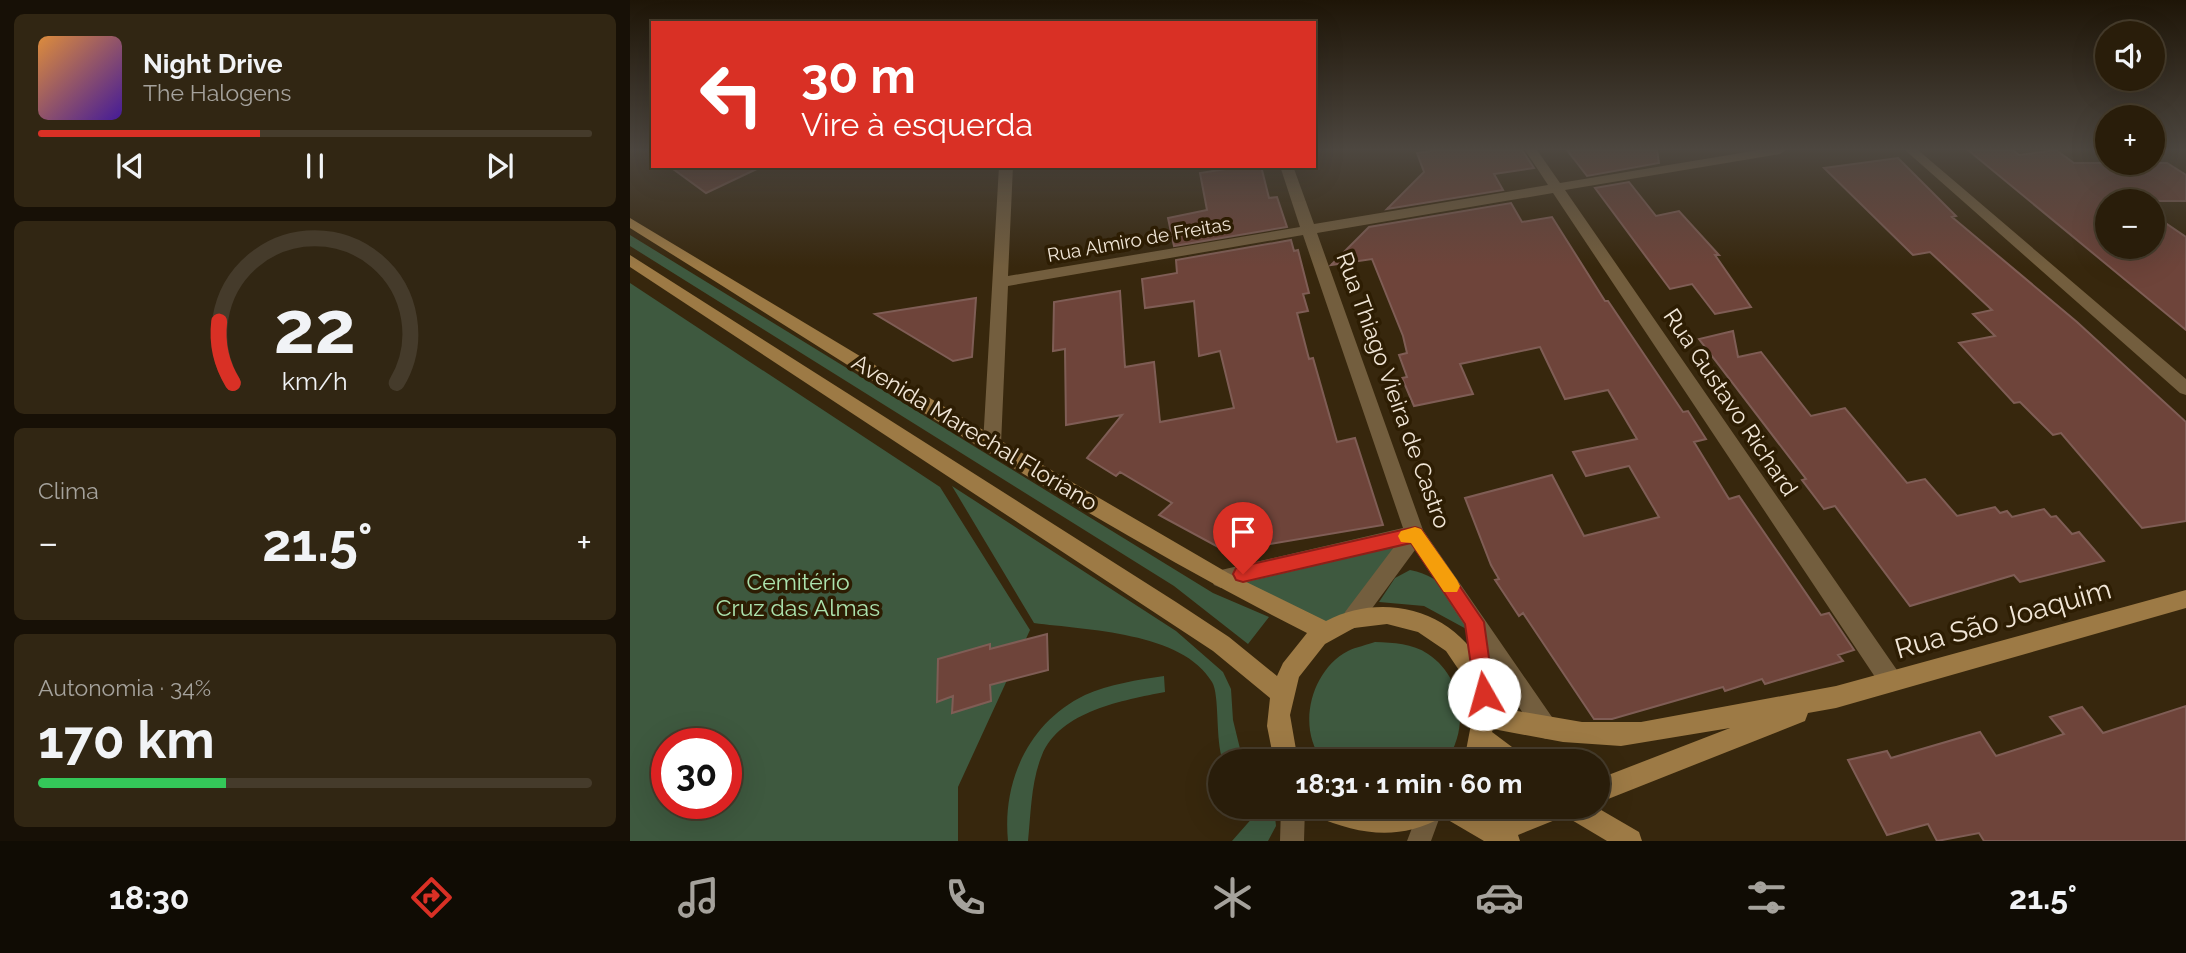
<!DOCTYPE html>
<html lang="pt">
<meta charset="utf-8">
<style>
body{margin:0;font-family:Raleway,sans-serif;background:#312613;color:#f1f3f6;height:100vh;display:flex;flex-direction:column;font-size:26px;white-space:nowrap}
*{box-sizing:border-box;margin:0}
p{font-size:23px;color:#a5a29c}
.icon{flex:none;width:38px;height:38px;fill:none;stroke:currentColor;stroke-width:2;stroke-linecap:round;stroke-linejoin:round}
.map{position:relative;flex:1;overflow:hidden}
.details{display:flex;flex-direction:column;gap:14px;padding:14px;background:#171006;width:630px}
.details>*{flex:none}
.guide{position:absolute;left:21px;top:21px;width:665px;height:147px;border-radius:0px;box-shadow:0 7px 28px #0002,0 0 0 2px #453b2b;background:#d93025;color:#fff;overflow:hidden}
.controls{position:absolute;left:1465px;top:21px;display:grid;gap:14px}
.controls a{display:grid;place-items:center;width:70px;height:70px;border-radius:50%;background:#291d0a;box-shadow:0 7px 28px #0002,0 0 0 2px #453b2b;font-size:35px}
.speed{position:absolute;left:21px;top:728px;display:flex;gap:14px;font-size:35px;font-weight:700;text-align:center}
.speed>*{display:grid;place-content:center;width:91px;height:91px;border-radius:50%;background:#291d0a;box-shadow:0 7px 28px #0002,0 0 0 2px #453b2b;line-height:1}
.speed .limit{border:10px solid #d22;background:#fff;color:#111}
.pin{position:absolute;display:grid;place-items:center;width:60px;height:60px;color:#fff;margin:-72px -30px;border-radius:50% 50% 50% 0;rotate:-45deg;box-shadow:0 0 7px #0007}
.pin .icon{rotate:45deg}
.me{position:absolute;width:77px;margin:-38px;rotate:353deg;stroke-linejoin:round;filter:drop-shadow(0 0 5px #0008)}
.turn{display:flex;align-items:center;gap:24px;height:147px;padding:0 35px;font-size:32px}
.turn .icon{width:91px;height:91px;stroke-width:2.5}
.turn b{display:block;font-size:49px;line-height:60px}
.big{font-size:52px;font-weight:700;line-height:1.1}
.details .widget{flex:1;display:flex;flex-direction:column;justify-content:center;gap:10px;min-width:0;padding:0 24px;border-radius:10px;background:#312613}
.details .dial{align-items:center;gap:0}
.dial svg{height:182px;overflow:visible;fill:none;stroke:#453b2b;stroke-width:7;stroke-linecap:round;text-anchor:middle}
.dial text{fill:#f1f3f6;stroke:none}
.song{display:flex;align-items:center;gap:21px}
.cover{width:84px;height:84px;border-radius:10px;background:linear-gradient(135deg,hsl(30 70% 55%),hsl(260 70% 35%))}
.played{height:7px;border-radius:4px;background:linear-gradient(90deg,#d93025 40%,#453b2b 40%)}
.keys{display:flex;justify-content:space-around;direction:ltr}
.heat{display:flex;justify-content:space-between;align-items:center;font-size:38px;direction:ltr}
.charge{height:10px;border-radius:5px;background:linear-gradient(90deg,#34c759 34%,#453b2b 0)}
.trip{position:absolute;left:578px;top:749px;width:402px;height:70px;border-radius:35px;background:#291d0a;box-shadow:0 7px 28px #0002,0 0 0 2px #453b2b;font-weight:700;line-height:70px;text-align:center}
.tabs{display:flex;height:112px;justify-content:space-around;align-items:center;background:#100c04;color:#a5a29c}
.tabs .icon{width:49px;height:49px}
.tabs .on{color:#d93025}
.tabs b{font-size:32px;color:#f1f3f6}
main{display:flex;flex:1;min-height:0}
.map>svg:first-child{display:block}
.green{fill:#3e593f;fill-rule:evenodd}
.building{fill:#6e443a;stroke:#7f5d55;stroke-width:2}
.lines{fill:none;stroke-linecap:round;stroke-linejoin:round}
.street{fill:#735e3e;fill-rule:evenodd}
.secondary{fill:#9d7a45;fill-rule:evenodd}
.route{fill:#d93025;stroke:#8d1f18;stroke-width:2}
.slow{fill:#f59e0b}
.labels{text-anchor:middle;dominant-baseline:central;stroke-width:7;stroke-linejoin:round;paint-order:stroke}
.far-street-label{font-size:19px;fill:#f1e6d7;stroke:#2d1d03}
.street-label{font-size:23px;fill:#f1e6d7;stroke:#2d1d03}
.park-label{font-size:23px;fill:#ace3ae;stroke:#2d1d03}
.near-street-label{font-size:28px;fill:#f1e6d7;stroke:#2d1d03}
</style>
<main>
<section class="details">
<div class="widget">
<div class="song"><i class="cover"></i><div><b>Night Drive</b><p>The Halogens</p></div></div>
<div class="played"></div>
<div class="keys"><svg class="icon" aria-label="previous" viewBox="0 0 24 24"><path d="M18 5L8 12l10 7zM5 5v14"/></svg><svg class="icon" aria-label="pause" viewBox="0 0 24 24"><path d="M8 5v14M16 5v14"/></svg><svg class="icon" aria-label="next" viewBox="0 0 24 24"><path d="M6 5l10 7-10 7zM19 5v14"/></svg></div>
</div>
<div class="widget dial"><svg viewBox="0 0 100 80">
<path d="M14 69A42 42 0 1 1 86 69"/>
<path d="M14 69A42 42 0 0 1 8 42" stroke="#d93025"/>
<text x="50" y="56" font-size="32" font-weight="700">22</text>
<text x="50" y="72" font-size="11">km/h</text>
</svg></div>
<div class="widget"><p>Clima</p>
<div class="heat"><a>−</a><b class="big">21.5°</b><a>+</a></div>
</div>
<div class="widget"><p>Autonomia · 34%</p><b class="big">170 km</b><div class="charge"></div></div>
</section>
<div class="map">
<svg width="1556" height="841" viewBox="0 0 1556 841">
<rect width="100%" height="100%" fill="#37270d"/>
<path class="green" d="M0,235L583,593L639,617L618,644L544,586L0,246Z
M0,283L310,487L400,630L328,787V841H0ZM37,744H96V803H37Z
M322,486L546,631L593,672L601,689L603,720L613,761H593C585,740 590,695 582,682C553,632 456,630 404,623Z
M785,534L722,619L695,631L591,579Z
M780,570C817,577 823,601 840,631L794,606L749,602L765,578Z
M745,642C764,643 782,643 798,654C833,677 840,728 816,761H693C666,728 681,670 718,651C726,647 737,645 745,642Z
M534,676L535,692C494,700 430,711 412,755C401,781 401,813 398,841H378C372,781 399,722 455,695C479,684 508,680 534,676Z
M617,807H644L646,826L638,841H602L624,816Z"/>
<path class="building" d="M808,150H892L904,168L864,174L873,190L757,209L794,172L787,153Z
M937,150H1027L1029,163L957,176Z
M1338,150H1383L1389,155L1426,150L1444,163H1537L1556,175V201H1477V247H1522V214L1556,237V330Z
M1268,158L1326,216L1322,217L1447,322L1556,422V521L1512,528L1431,433L1423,435L1390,402L1384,403L1329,343L1365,336L1343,314L1362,310L1300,252L1283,255L1194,168Z
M39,166H133L76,193Z
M615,166H631L639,198L647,197L657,227L544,246L538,218L577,210L570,173Z
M999,182L1026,216L1049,211L1089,255H1085L1121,307L1085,314L1062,284L1040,289L965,188Z
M881,203L892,222L922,217L975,301H978L1053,412L1058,411L1076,439L1064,442L1099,499L1109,496L1191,615L1199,613L1224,650L1208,655L1213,661L1135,684L1132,679L1095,691L1093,687L982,719H964L893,613L889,616L865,580L869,579L861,565L835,498L922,475L954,536L1029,517L999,466L956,476L943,452L1007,439L978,390L935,399L910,347L830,364L843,394L784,406L772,378L777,377L769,355L777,353L773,336L742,259L701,265L739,227Z
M661,240L664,251L668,250L679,293L673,294L678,311L667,313L679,359L683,358L707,442L725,438L753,525L634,545L590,548L529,515L542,503L490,472L486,476L457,458L492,415L436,425L435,349L423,351L424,302L490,291L495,367L524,362L530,422L604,408L590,351L569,356L564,301L515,308L512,279L547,273L546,260Z
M346,298L342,357L323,361L245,314Z
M1103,331L1108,357L1131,352L1181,416L1215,408L1277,483L1295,479L1327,516L1365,507L1370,513L1377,511L1382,517L1414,509L1421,517L1426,516L1442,534L1449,532L1474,561L1390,582L1384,575L1280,606L1205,506L1194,509L1172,480L1176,479L1069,339Z
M417,634L418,670L360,685L361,701L322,713L323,696L307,702L308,659L360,644V649Z
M1556,706V841H1354L1349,833L1307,841L1298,824L1257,835L1218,760L1257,751L1261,758L1350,732L1366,756L1434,734L1420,717L1452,707L1473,733Z"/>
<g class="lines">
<path class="street" d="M895,150H907L930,183L1129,150H1156L1150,154L935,190L1269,673L1272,681L1269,689L1261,692L1253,689L923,193L687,233L793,530L924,720L927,728L924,736L916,739L908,736L861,665L864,687L861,695L853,698L845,695L835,626L785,550L729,626L722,629L715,626L712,619L715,612L764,547L591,588L584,585L581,579L584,573L591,570L773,528L673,235L378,286L371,444L368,449H356L353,444L369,166H383L378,276L670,227L650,166H663L684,224L918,185Z
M1275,150H1288L1556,379V395L1550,393Z
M651,807H675L674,841H650Z
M790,807H810L812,811L801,841H777Z"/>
<path class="secondary" d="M0,218L368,439L598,573L696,621C753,591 826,610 854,670C860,681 861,695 864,707L952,722H1011L1206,686L1556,590V608L1206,708L1178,713L1175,721L968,803V779L1100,728L991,746L933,742L863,729L862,732L890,753L894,761H863L858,758V761H834L843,714L835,679L816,651L788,632L757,624L724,628L695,644L669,677L660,715L668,761H644L637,726L640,698L583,651L0,267V255L546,602L599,637L647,676L653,663L677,633C443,514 223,367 0,228Z
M682,807L750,810L842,807L865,820L898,807H966L1009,832L1012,841H977L935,816L888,835L890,841H854L813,817C769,841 730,835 685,816Z"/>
</g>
<linearGradient id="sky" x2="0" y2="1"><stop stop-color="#1e1507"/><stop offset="0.56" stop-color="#4d4740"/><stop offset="1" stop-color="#4d4740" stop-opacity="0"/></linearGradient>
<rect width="1556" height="267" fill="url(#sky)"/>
<path class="route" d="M785,527L791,529L854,622L864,694L861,700L854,703L846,700L835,624L781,543L613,582L606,580L603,574L606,568L613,566Z"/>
<path class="slow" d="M785,527L791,529L827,580L830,586L827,592H814L781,543L771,542L768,536L771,531Z"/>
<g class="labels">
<g class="far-street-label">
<text transform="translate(509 239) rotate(-10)">Rua Almiro de Freitas</text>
</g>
<g class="street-label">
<text transform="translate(764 390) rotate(70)">Rua Thiago Vieira de Castro</text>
<text transform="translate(1101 402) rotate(56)">Rua Gustavo Richard</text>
<text transform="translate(345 432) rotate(31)">Avenida Marechal Floriano</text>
</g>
<g class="park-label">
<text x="168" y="581">Cemitério<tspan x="168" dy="26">Cruz das Almas</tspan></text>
</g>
<g class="near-street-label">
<text transform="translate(1373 619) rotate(-16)">Rua São Joaquim</text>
</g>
</g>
</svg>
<div class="controls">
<a><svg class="icon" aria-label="sound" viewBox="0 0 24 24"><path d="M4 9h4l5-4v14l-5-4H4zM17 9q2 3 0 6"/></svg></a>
<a>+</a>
<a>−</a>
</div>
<div class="speed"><div class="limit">30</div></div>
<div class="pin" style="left:613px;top:574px;background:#d93025"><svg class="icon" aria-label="arrive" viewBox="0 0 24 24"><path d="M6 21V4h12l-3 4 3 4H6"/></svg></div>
<svg class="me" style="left:854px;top:694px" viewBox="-20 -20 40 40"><circle r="19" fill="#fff"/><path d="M0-13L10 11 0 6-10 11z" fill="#d93025"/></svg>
<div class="trip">18:31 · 1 min · 60 m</div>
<div class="guide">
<div class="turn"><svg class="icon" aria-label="left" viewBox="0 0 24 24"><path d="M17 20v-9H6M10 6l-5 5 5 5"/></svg><div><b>30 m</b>Vire à esquerda</div></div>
</div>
</div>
</main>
<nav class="tabs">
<b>18:30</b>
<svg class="icon on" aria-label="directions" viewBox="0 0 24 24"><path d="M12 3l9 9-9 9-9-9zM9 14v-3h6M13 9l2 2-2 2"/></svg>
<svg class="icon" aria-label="music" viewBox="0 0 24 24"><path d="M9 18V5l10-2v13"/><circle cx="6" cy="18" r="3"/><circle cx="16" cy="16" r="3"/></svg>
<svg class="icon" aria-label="phone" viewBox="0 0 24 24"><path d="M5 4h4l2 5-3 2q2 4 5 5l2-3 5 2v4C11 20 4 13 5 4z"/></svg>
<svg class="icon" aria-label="climate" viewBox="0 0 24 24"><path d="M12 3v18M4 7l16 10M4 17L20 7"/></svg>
<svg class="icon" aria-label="car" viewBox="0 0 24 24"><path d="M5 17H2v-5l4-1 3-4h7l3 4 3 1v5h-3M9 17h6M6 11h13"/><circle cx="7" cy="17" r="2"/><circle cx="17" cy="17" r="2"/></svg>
<svg class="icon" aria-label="filters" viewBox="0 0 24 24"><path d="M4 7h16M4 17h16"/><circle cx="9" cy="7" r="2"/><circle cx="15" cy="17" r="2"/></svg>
<b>21.5°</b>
</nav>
